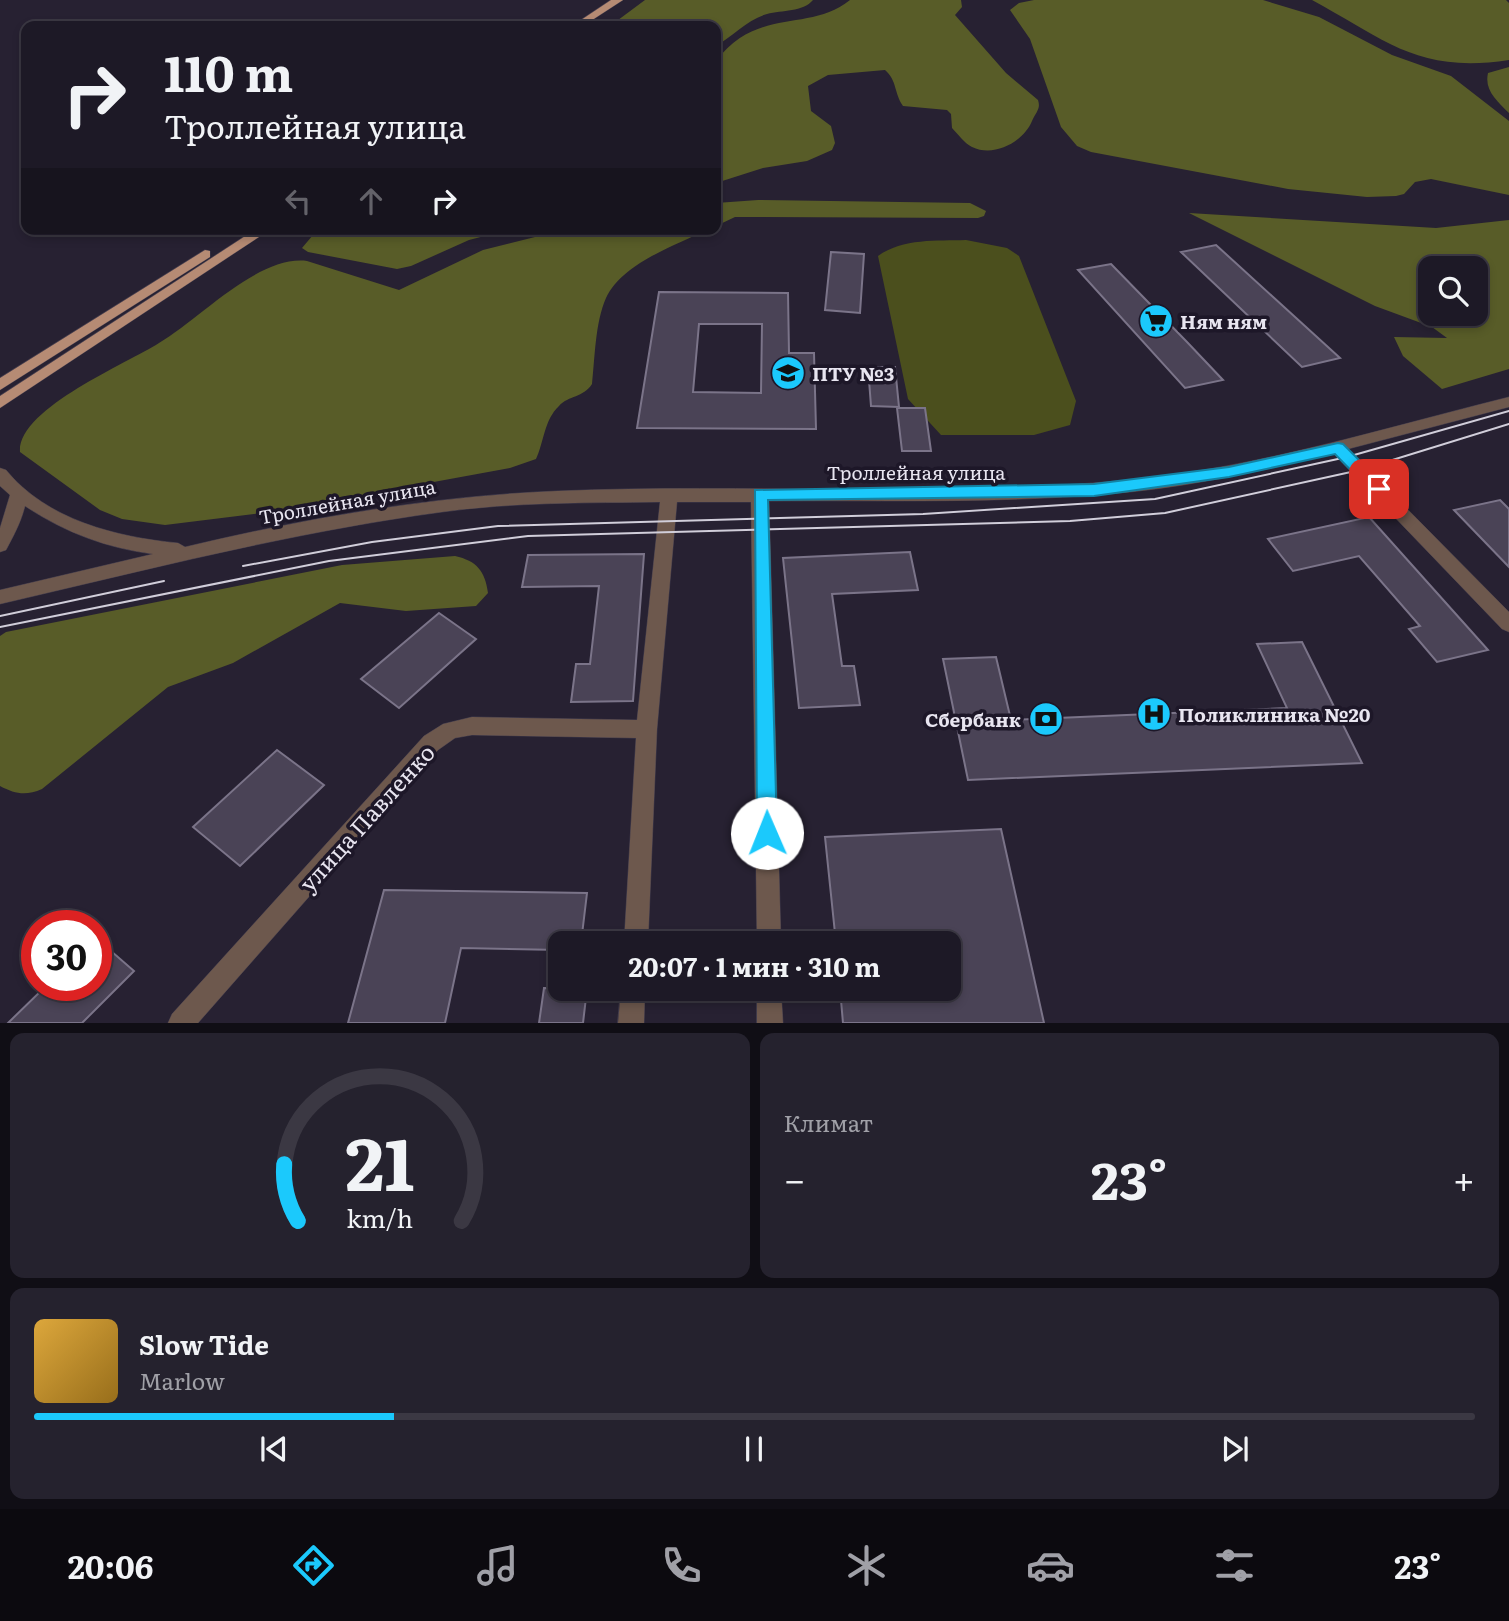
<!DOCTYPE html>
<html lang="ru">
<meta charset="utf-8">
<style>
body{margin:0;font-family:Literata,serif;background:#25222e;color:#f1f3f6;height:100vh;display:flex;flex-direction:column;font-size:26px;white-space:nowrap}
*{box-sizing:border-box;margin:0}
p{font-size:23px;color:#a0a0a7}
.icon{flex:none;width:38px;height:38px;fill:none;stroke:currentColor;stroke-width:2;stroke-linecap:round;stroke-linejoin:round}
.map{position:relative;height:1023px;overflow:hidden}
.side{display:flex;flex-direction:column;gap:10px;padding:10px;background:#100e15;flex:1}
.side>*{flex:none}
.top-card{position:absolute;left:21px;top:21px;width:700px;height:214px;border-radius:14px;box-shadow:0 4px 10px #0003,0 0 0 2px #3b3843;background:#1d1926;color:#f1f3f6;overflow:hidden}
.fabs{position:absolute;left:1418px;top:256px;display:grid;gap:14px}
.fabs a{display:grid;place-items:center;width:70px;height:70px;border-radius:14px;background:#1d1926;box-shadow:0 4px 10px #0003,0 0 0 2px #3b3843;font-size:35px}
.speed{position:absolute;left:21px;top:910px;display:flex;gap:14px;font-size:35px;font-weight:700;text-align:center}
.speed>*{display:grid;place-content:center;width:91px;height:91px;border-radius:50%;background:#1d1926;box-shadow:0 4px 10px #0003,0 0 0 2px #3b3843;line-height:1}
.speed .limit{border:10px solid #d22;background:#fff;color:#111}
.pin{position:absolute;display:grid;place-items:center;width:60px;height:60px;color:#fff;margin:-30px;border-radius:14px;box-shadow:0 4px 10px #0006}
.me{position:absolute;width:77px;margin:-38px;rotate:359deg;stroke-linejoin:round;filter:drop-shadow(0 0 5px #0008)}
.turn{display:flex;align-items:center;gap:24px;height:147px;padding:0 28px;font-size:32px}
.turn .icon{width:91px;height:91px;stroke-width:2.5}
.turn b{display:block;font-size:49px;line-height:60px}
.lanes{display:flex;align-items:center;height:66px;padding:0 28px;background:#0003;justify-content:center;gap:35px;direction:ltr}
.lanes .off{opacity:.35}
.big{font-size:52px;font-weight:700;line-height:1.1}
.side .tile{flex:1;display:flex;flex-direction:column;justify-content:center;gap:10px;min-width:0;padding:0 24px;border-radius:14px;background:#25222e}
.side .dial{align-items:center;gap:0}
.dial svg{height:182px;overflow:visible;fill:none;stroke:#3b3843;stroke-width:7;stroke-linecap:round;text-anchor:middle}
.dial text{fill:#f1f3f6;stroke:none}
.song{display:flex;align-items:center;gap:21px}
.cover{width:84px;height:84px;border-radius:10px;background:linear-gradient(135deg,hsl(40 70% 55%),hsl(40 70% 35%))}
.played{height:7px;border-radius:4px;background:linear-gradient(90deg,#1bc9fc 25%,#3b3843 25%)}
.keys{display:flex;justify-content:space-around;direction:ltr}
.heat{display:flex;justify-content:space-between;align-items:center;font-size:38px;direction:ltr}
.side .tiles{flex:1;display:grid;gap:10px;grid-template-columns:1fr 1fr}
.tile:last-child{grid-column:span 2}
.trip{position:absolute;left:548px;top:931px;width:413px;height:70px;border-radius:14px;background:#1d1926;box-shadow:0 4px 10px #0003,0 0 0 2px #3b3843;font-weight:700;line-height:70px;text-align:center}
.menu{display:flex;height:112px;justify-content:space-around;align-items:center;background:#0c0a0f;color:#a0a0a7}
.menu .icon{width:49px;height:49px}
.menu .current{color:#1bc9fc}
.menu b{font-size:32px;color:#f1f3f6}
.map>svg:first-child{display:block}
.green{fill:#4b4f1d}
.forest{fill:#585c28;fill-rule:evenodd}
.building{fill:#4a4356;stroke:#7b7489;stroke-width:2;fill-rule:evenodd}
.lines{fill:none;stroke-linecap:round;stroke-linejoin:round}
.minor-casing{stroke:#423c4d;stroke-width:1}
.major-casing{stroke:#423c4d;stroke-width:1}
.minor{fill:#6d584d;fill-rule:evenodd}
.major{fill:#b68b74;fill-rule:evenodd}
.tram{stroke:#d1ceda;stroke-width:2}
.route{fill:#1bc9fc;stroke:#1283a4;stroke-width:2}
.labels{text-anchor:middle;dominant-baseline:central;stroke-width:7;stroke-linejoin:round;paint-order:stroke}
.poi-label{font-size:19px;font-weight:bold;fill:#e8e5f0;stroke:#1d1728;text-anchor:start}
.street-label{font-size:19px;fill:#e8e5f0;stroke:#1d1728}
.near-street-label{font-size:23px;fill:#e8e5f0;stroke:#1d1728}
</style>
<div class="map">
<svg width="1509" height="1023" viewBox="0 0 1509 1023">
<rect width="100%" height="100%" fill="#272132"/>
<path class="green" d="M966,240L1007,248L1019,256L1076,401L1070,425L1034,435H941L908,399L878,256C903,238 937,241 966,240Z"/>
<path class="forest" d="M645,0H813C803,12 782,10 767,14C748,19 733,36 716,46V26H610Z
M850,0H961L962,7L955,15L1006,73L1038,100C1041,109 1036,112 1032,121C1024,141 995,158 972,147C964,143 958,134 952,128L951,114L947,110L903,106C894,93 897,80 885,70L828,75L808,86L811,111L831,126L835,143L832,150L807,161L763,168L716,183V61C758,6 809,33 850,0Z
M1034,0H1263L1319,17L1392,55L1451,76L1509,121V195L1431,179L1415,182L1404,194L1396,196L1367,197L1288,189L1091,152L1077,146L1061,127L1030,39L1010,10L1019,3Z
M1312,0H1506L1509,3V60C1418,74 1386,40 1312,0Z
M1509,67V113C1497,101 1484,90 1488,73Z
M758,200L970,203L986,211L984,216L978,218L735,217L716,226V203Z
M1189,213L1436,228L1509,220V369L1442,389L1403,356L1394,337L1447,338L1432,327L1375,306ZM1430,268H1475V313H1430Z
M318,229H512L469,240L411,266L397,269L308,252L302,248Z
M567,229H708C676,246 623,262 606,298C595,323 595,358 592,384C583,398 569,395 559,406C544,420 544,442 536,459L510,468L270,512L165,525L122,519L100,510L20,452C17,409 128,363 159,343C200,319 258,255 307,261L399,290L483,250Z
M455,556C477,561 485,571 488,593L476,606L406,611L340,603L233,663L168,687L42,789C26,796 15,794 0,786V636L6,632L342,565Z"/>
<path class="building" d="M1216,245L1272,296L1340,358L1302,367L1181,252Z
M831,252L864,254L860,313L825,310Z
M1111,264L1187,342L1223,380L1185,388L1078,270Z
M659,292L788,293L789,353H814L816,429L637,428ZM699,324H762L761,393L693,392Z
M868,367H895L899,407L871,406Z
M897,408H925L931,451H902Z
M1500,500L1509,509V567L1454,510Z
M1369,517L1488,650L1437,662L1409,629L1420,626L1359,556L1293,571L1268,539Z
M910,552L918,590L832,594L842,666H854L860,705L799,708L783,558Z
M644,554L633,701L571,702L576,664H590L599,586L522,587L528,555Z
M439,613L476,639L399,708L361,679Z
M1302,642L1362,763L968,780L943,659L996,657L1011,720L1287,708L1257,644Z
M277,750L324,785L240,866L193,827Z
M1001,829L1044,1023H843L840,989H948V943H836L825,837Z
M384,890L587,893L581,943H560V950L461,948L445,1023H348Z
M96,938L134,971L82,1023H8L47,985H96Z
M544,988L587,989L583,1023H539Z"/>
<g class="lines">
<g class="minor-casing">
<path id="minor" d="M1509,397V407L1348,449L1509,612V632L1502,629L1333,453C1266,470 1198,485 1130,492C1010,504 889,500 769,501L781,943H757L751,502H677L657,729L648,943H624L636,738L472,735L455,738L438,750L198,1023H168L172,1014L424,736L443,724L472,717L637,720L660,502C587,503 514,502 442,512C293,532 146,570 0,604V590L153,554C106,548 64,532 25,506C21,522 14,535 6,550L0,552V528L10,495L0,486V468L6,470C47,520 116,537 178,543L185,547C307,518 432,496 557,491C747,483 938,498 1128,480C1257,468 1384,428 1509,397Z
M621,989H645L644,1023H618Z
M757,989H781L783,1023H757Z"/>
</g>
<g class="major-casing">
<path id="major" d="M611,0H623L583,26H572Z
M256,229H271L0,408V396Z
M205,250L210,251V257L0,390V378Z"/>
</g>
<use href="#minor" class="minor"/>
<use href="#major" class="major"/>
<path class="tram" d="M243,566L372,542L498,526L923,514L1155,499L1347,457L1509,411
M0,616L164,581
M0,627L329,561L528,536L1070,521L1165,513L1360,470L1509,424"/>
</g>
<path class="route" d="M1338,443L1343,444L1384,485V493H1373L1335,454L1229,477L1094,496L768,500L777,833L774,840L767,843L760,840L757,833L755,490L1094,484L1229,467Z"/>
<defs>
<g id="supermarket-disc" transform="scale(1.75)"><circle r="9.5" fill="#1bc9fc" stroke="#1d1728"/><path d="M-6-5.5h2.5l.6 2H6L4.5 2H-2.5L-4.4-4H-6ZM-1.5 3.2a1.3 1.3 0 1 0 .1 0ZM3 3.2a1.3 1.3 0 1 0 .1 0Z" fill="#111"/></g>
<g id="university-disc" transform="scale(1.75)"><circle r="9.5" fill="#1bc9fc" stroke="#1d1728"/><path d="M0-5L7-2L0 1L-7-2ZM-4 1L0 2.5L4 1V4Q0 6-4 4Z" fill="#111"/></g>
<g id="hospital-disc" transform="scale(1.75)"><circle r="9.5" fill="#1bc9fc" stroke="#1d1728"/><path d="M-5-5h3v3.5h4V-5h3V5h-3V1.5h-4V5h-3Z" fill="#111"/></g>
<g id="bank-disc" transform="scale(1.75)"><circle r="9.5" fill="#1bc9fc" stroke="#1d1728"/><path d="M-6-4H6V4H-6ZM0-2.3a2.3 2.3 0 1 0 0 4.6a2.3 2.3 0 1 0 0-4.6Z" fill="#111"/></g>
</defs>
<g fill-rule="evenodd">
<use href="#supermarket-disc" x="1156" y="321"/>
<use href="#university-disc" x="788" y="373"/>
<use href="#hospital-disc" x="1154" y="714"/>
<use href="#bank-disc" x="1046" y="719"/>
</g>
<g class="labels">
<g class="poi-label">
<text x="1180" y="321">Ням ням</text>
<text x="812" y="373">ПТУ №3</text>
<text x="1178" y="714">Поликлиника №20</text>
<text x="1021" y="719" text-anchor="end">Сбербанк</text>
</g>
<g class="street-label">
<text x="916" y="472">Троллейная улица</text>
<text transform="translate(347 501) rotate(-10)">Троллейная улица</text>
</g>
<g class="near-street-label">
<text transform="translate(366 817) rotate(-48)">улица Павленко</text>
</g>
</g>
</svg>
<div class="fabs">
<a><svg class="icon" aria-label="search" viewBox="0 0 24 24"><circle cx="10" cy="10" r="6"/><path d="M15 15l6 6"/></svg></a>
</div>
<div class="speed"><div class="limit">30</div></div>
<div class="pin" style="left:1379px;top:489px;background:#d93025"><svg class="icon" aria-label="arrive" viewBox="0 0 24 24"><path d="M6 21V4h12l-3 4 3 4H6"/></svg></div>
<svg class="me" style="left:767px;top:833px" viewBox="-20 -20 40 40"><circle r="19" fill="#fff"/><path d="M0-13L10 11 0 6-10 11z" fill="#1bc9fc"/></svg>
<div class="trip">20:07 · 1 мин · 310 m</div>
<div class="top-card">
<div class="turn"><svg class="icon" aria-label="right" viewBox="0 0 24 24"><path d="M7 20v-9h11M14 6l5 5-5 5"/></svg><div><b>110 m</b>Троллейная улица</div></div>
<div class="lanes"><svg class="icon off" aria-label="left" viewBox="0 0 24 24"><path d="M17 20v-9H6M10 6l-5 5 5 5"/></svg><svg class="icon off" aria-label="ahead" viewBox="0 0 24 24"><path d="M12 20V5M6 11l6-6 6 6"/></svg><svg class="icon" aria-label="right" viewBox="0 0 24 24"><path d="M7 20v-9h11M14 6l5 5-5 5"/></svg></div>
</div>
</div>
<section class="side">
<div class="tiles">
<div class="tile dial"><svg viewBox="0 0 100 80">
<path d="M14 69A42 42 0 1 1 86 69"/>
<path d="M14 69A42 42 0 0 1 8 44" stroke="#1bc9fc"/>
<text x="50" y="56" font-size="32" font-weight="700">21</text>
<text x="50" y="72" font-size="11">km/h</text>
</svg></div>
<div class="tile"><p>Климат</p>
<div class="heat"><a>−</a><b class="big">23°</b><a>+</a></div>
</div>
<div class="tile">
<div class="song"><i class="cover"></i><div><b>Slow Tide</b><p>Marlow</p></div></div>
<div class="played"></div>
<div class="keys"><svg class="icon" aria-label="previous" viewBox="0 0 24 24"><path d="M18 5L8 12l10 7zM5 5v14"/></svg><svg class="icon" aria-label="pause" viewBox="0 0 24 24"><path d="M8 5v14M16 5v14"/></svg><svg class="icon" aria-label="next" viewBox="0 0 24 24"><path d="M6 5l10 7-10 7zM19 5v14"/></svg></div>
</div>
</div>
</section>
<nav class="menu">
<b>20:06</b>
<svg class="icon current" aria-label="directions" viewBox="0 0 24 24"><path d="M12 3l9 9-9 9-9-9zM9 14v-3h6M13 9l2 2-2 2"/></svg>
<svg class="icon" aria-label="music" viewBox="0 0 24 24"><path d="M9 18V5l10-2v13"/><circle cx="6" cy="18" r="3"/><circle cx="16" cy="16" r="3"/></svg>
<svg class="icon" aria-label="phone" viewBox="0 0 24 24"><path d="M5 4h4l2 5-3 2q2 4 5 5l2-3 5 2v4C11 20 4 13 5 4z"/></svg>
<svg class="icon" aria-label="climate" viewBox="0 0 24 24"><path d="M12 3v18M4 7l16 10M4 17L20 7"/></svg>
<svg class="icon" aria-label="car" viewBox="0 0 24 24"><path d="M5 17H2v-5l4-1 3-4h7l3 4 3 1v5h-3M9 17h6M6 11h13"/><circle cx="7" cy="17" r="2"/><circle cx="17" cy="17" r="2"/></svg>
<svg class="icon" aria-label="filters" viewBox="0 0 24 24"><path d="M4 7h16M4 17h16"/><circle cx="9" cy="7" r="2"/><circle cx="15" cy="17" r="2"/></svg>
<b>23°</b>
</nav>
